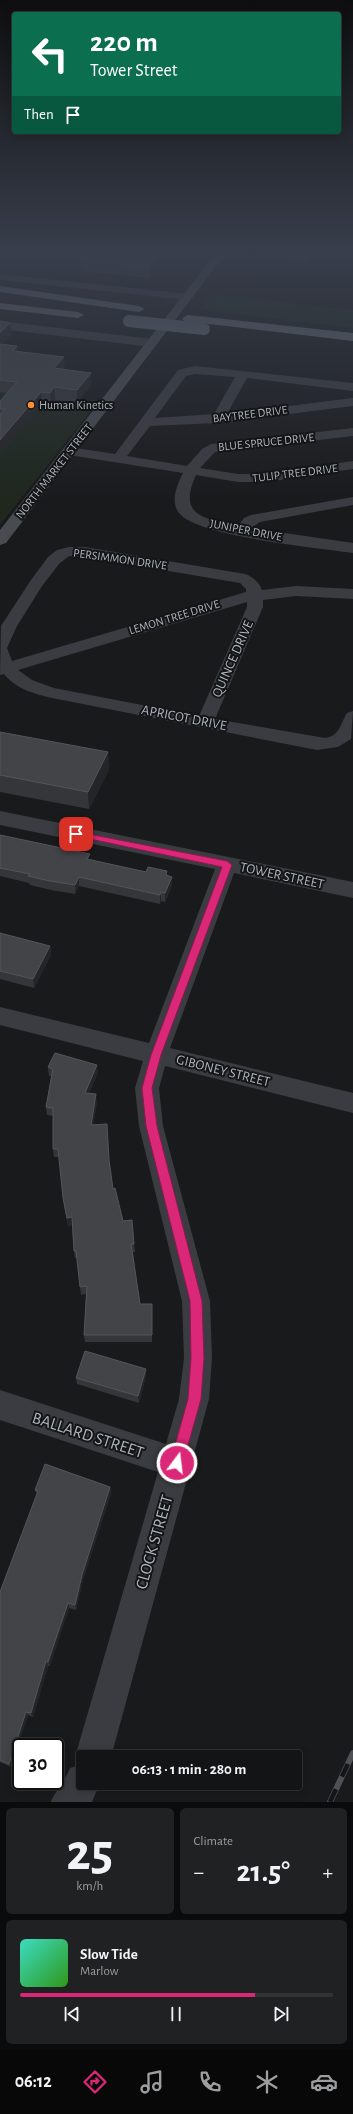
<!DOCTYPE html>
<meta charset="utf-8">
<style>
body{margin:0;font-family:"Alegreya Sans",sans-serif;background:#202122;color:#f1f3f6;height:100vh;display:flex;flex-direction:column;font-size:15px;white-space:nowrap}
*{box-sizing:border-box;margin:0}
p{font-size:13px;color:#9d9ea0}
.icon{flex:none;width:22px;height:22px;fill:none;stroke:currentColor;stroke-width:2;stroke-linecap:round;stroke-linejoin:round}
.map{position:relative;height:1802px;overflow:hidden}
.panel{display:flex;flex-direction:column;gap:6px;padding:6px;background:#0a0b0c;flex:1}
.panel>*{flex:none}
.top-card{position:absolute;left:12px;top:12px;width:329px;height:122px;border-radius:4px;box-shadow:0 2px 10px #0003,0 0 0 1px #323334;background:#0b6e4f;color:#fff;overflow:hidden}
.speed{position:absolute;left:12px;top:1738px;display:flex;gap:8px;font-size:20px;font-weight:700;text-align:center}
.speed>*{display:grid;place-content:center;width:52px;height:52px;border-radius:50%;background:#131415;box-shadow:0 2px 10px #0003,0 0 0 1px #323334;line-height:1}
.speed .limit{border:2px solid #111;border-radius:6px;background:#fff;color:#111}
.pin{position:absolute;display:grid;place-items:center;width:34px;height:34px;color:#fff;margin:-17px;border-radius:8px;box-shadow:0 2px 6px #0006}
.me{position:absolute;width:44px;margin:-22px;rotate:15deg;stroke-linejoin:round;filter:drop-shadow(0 0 3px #0008)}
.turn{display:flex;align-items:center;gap:14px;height:84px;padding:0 12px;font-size:18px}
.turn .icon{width:52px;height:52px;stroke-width:2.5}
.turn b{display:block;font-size:28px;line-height:34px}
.then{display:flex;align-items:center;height:38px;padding:0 12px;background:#0003;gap:8px;font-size:15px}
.big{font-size:30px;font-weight:600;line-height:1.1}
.panel .tile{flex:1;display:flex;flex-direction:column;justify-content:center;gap:6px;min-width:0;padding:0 14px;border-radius:6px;background:#202122}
.panel .dial{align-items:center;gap:0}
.dial b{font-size:52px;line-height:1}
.song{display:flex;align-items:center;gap:12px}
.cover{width:48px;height:48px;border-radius:6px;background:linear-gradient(135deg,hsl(170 70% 55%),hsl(110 70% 35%))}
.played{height:4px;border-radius:2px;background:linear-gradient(90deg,#db2777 75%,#323334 75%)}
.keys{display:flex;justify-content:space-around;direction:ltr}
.heat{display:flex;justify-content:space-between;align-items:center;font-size:22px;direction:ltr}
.panel .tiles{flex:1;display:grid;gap:6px;grid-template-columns:1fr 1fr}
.tile:last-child{grid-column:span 2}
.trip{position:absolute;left:76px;top:1750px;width:226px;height:40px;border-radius:4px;background:#131415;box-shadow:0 2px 10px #0003,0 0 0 1px #323334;font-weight:600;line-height:40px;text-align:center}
.tab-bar{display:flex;height:64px;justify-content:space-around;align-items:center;background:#080808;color:#9d9ea0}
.tab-bar .icon{width:28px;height:28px}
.tab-bar .selected{color:#db2777}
.tab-bar b{font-size:18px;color:#f1f3f6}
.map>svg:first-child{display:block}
.green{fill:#1f271f}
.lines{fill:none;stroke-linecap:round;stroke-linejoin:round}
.minor{fill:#3a3c41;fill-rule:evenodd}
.tertiary{fill:#3a3c41;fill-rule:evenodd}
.secondary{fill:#484c51;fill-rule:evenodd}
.motorway{fill:#666b72;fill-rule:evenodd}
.rail-casing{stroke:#4d5156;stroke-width:6}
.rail{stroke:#141517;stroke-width:4.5;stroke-dasharray:14;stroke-linecap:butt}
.motorway-bridge{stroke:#666b72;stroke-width:12}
.wall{fill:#35363a}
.shaded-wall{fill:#242528}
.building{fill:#424448;stroke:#52555a}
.route{fill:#db2777;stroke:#8e194d}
.poi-dot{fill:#fa9033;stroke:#141517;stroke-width:1.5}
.labels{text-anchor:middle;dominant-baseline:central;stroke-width:4;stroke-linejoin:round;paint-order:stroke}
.far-poi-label{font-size:12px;fill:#abb3bc;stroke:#141517;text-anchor:start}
.far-street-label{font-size:12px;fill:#abb3bc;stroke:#141517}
.street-label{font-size:14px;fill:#abb3bc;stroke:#141517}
.near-street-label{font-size:17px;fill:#abb3bc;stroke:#141517}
</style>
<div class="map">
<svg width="353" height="1802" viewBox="0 0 353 1802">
<rect width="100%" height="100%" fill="#191a1c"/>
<path class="green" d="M212,294L353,310V328L200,310Z
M0,391L96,404L0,525Z"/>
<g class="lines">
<path class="minor" d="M189,249H219L227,252C222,257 194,254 189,249Z
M195,366L353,383V391L247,378L227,414L353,398V406L218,423L150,426L127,456L187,466L202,449L211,444L353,428V436L215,452L200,468L238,474H267L353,461V469L267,482H238L196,475C177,517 205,518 238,526L244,518L251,515L353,497V505L260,522L251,528L353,543V553C320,548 198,537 179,513C170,502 177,485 183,473L69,455L62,451L69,447L115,454L178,370ZM195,374L235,377L214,414L155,418L186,376Z
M69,547H85L245,574C252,576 260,583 262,590L296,586L353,589V599L296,596L263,600V607L215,719L325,738C340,736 340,724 347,713L353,711L351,739L338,747L317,750L52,698C35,694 16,689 4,674L0,675L1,626L31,580L48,557L57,550ZM69,556L85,557L240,583L246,589V592L12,661L7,648L17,626L42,586L59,564ZM247,602V607L199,716L54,688L32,680L18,670Z
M0,811L353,882V898L234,873L170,1048L353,1093V1113L165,1066L159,1088L163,1126L210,1301L212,1358L209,1399L111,1757H83V1783H100L92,1802H51C56,1789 65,1781 70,1768L79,1765L75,1757L158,1472L0,1420V1390L166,1444L179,1399L184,1358L182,1301L139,1126L135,1088L143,1061L0,1025V1007L149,1043L215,869L0,825Z"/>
<path class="tertiary" d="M0,274L188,294L194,297L188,300L0,280Z
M0,321L152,339L158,343L152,347L0,329Z"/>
<path class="secondary" d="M219,249H229L6,543L0,545V530Z"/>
<path class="motorway" d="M0,286L139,306L145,309L139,312L0,292Z
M0,303L78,312L84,315L78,318L0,309Z
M188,315L353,333V341L184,321L182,319L184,317Z"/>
<g class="rail-casing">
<path id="rail" d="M330,1802L353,1753"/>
</g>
<use href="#rail" class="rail"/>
<path class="motorway-bridge" d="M129,321L204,329"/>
</g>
<path class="wall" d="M91,249H173V250L149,278L81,271L80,259Z
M291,249H317L312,257H309L306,261L286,259V256Z
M0,321L12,334L2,344L17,346L18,351L64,357V369L91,373V385L77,402L55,400L51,405L42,404L0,454V401L7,393L0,392Z
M0,732L108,752L109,770L89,809L0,792Z
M0,835L90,860L172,877V886L165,902L161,901L160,904L79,886L75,894L51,890L30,885L29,883L0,876Z
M0,933L50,946L51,955L34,988L0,979Z
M48,1067L98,1073L89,1093L97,1102L93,1125L109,1162L113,1189L123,1221L134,1244L135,1252H133L140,1304L152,1311V1342H85L84,1335L86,1294L81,1295L77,1258H75L74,1251L72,1225L68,1226L64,1205L59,1157H54L53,1149V1116L47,1115L46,1107L51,1076H49Z
M146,1369V1376L139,1403L77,1384L76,1378Z
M110,1487L111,1493L83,1580L76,1610L69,1608L50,1666H48L33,1717L28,1715L11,1767L0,1762V1592L37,1495L35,1490Z"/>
<path class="shaded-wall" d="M164,249H173V250L149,278V267Z
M315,249H317L312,257V253Z
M309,253V257L306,261L307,258Z
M10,323L12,334L0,346V333Z
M17,346L19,358L13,351Z
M64,357L65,369L55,380L54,368Z
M91,373V385L77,402V390Z
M54,387L55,400L51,405L50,393Z
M41,392L42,404L0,454V440Z
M108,752L109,770L89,809L88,792Z
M79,877V886L75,894V885Z
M172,877V886L165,902V893Z
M161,892V901L160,904V895Z
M50,946L51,955L34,988L33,979Z
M97,1065L98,1073L85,1101V1093Z
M96,1094L97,1102L92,1133L91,1125Z
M72,1217L73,1225L68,1226L67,1218Z
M146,1369V1376L139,1403L138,1396Z
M110,1487L111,1493L83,1580L76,1610L75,1605L82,1575Z
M68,1603L69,1608L50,1666L48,1662Z
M46,1661L48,1666L33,1717L31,1713Z
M26,1712L28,1715L11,1767L9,1764Z"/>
<path class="building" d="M91,249H164L149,267L80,259Z
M291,249H315L312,253H309L307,258L286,256Z
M0,321L10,323L0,333Z
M0,344L17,346L13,351L64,357L54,368L91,373L77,390L54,387L50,393L41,392L0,440V414L5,409H0V401L17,382L0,380Z
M0,732L108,752L88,792L0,775Z
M0,835L90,854L87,859L146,872L148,867L167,871L166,875L172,877L165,893L161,892L160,895L79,877L75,885L50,881L28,876L30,874L0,868Z
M0,933L50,946L33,979L0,971Z
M55,1053L97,1065L85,1093L96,1094L91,1125L107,1124L109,1160L113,1189L115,1188L123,1221L132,1220L134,1244H131L140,1304H152V1335H84L87,1286L80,1287L76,1251H74L72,1217L67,1218L63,1198L58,1149H53V1108L46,1107L53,1069L48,1067Z
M85,1351L146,1369L138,1396L76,1378Z
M45,1464L110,1487L82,1575L75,1605L68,1603L48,1662L46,1661L31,1713L26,1712L9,1764L0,1760V1592L38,1491L35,1490Z"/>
<linearGradient id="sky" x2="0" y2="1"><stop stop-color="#0e0e0f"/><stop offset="0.5" stop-color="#383e4b"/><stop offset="1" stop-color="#383e4b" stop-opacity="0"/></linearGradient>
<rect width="353" height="501" fill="url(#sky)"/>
<path class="route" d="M73,831L227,861L232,865L161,1055L152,1088L157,1126L202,1301L204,1358L201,1399L183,1463L181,1468L177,1470L172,1468L170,1463L188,1399L191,1358L190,1301L146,1126L142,1088L151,1055L222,867L76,836L72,834Z"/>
<circle class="poi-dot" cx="31" cy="405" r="4"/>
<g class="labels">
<g class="far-poi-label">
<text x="39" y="405">Human Kinetics</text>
</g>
<g class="far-street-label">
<text transform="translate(250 414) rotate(-7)">BAYTREE DRIVE</text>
<text transform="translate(266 442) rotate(-6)">BLUE SPRUCE DRIVE</text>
<text transform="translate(54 471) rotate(-52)">NORTH MARKET STREET</text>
<text transform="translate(295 473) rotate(-7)">TULIP TREE DRIVE</text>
<text transform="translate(246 530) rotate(11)">JUNIPER DRIVE</text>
<text transform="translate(120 559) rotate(8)">PERSIMMON DRIVE</text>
<text transform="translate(174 617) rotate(-17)">LEMON TREE DRIVE</text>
</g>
<g class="street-label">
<text transform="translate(233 659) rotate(-66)">QUINCE DRIVE</text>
<text transform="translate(184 718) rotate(11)">APRICOT DRIVE</text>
<text transform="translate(282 876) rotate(12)">TOWER STREET</text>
<text transform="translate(223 1071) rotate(14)">GIBONEY STREET</text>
</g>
<g class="near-street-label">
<text transform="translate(88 1435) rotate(18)">BALLARD STREET</text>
<text transform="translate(154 1542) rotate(-74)">CLOCK STREET</text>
</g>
</g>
</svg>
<div class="speed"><div class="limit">30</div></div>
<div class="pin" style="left:76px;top:834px;background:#d93025"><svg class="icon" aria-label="arrive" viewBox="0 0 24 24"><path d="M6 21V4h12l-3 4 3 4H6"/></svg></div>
<svg class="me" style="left:177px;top:1463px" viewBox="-20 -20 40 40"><circle r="17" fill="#db2777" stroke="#fff" stroke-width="3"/><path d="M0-11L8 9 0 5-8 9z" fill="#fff"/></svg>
<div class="trip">06:13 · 1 min · 280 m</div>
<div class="top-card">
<div class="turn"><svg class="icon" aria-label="left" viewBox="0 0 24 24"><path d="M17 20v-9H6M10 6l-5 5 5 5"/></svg><div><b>220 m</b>Tower Street</div></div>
<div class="then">Then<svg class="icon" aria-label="arrive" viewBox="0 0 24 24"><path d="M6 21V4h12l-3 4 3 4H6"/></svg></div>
</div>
</div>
<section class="panel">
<div class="tiles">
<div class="tile dial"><b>25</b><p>km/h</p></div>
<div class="tile"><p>Climate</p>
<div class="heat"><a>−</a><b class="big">21.5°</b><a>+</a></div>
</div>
<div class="tile">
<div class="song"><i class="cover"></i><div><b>Slow Tide</b><p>Marlow</p></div></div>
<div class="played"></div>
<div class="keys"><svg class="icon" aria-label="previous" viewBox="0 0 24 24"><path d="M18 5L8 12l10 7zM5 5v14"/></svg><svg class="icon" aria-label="pause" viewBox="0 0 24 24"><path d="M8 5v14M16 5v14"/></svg><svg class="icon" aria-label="next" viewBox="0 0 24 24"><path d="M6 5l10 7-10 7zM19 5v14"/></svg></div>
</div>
</div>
</section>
<nav class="tab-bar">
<b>06:12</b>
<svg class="icon selected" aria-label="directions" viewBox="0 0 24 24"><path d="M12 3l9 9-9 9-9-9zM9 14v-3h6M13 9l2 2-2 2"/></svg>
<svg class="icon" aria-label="music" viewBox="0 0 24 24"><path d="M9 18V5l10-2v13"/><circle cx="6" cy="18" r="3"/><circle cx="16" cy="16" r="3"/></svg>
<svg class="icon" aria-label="phone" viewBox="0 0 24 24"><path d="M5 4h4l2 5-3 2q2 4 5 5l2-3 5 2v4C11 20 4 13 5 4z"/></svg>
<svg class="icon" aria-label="climate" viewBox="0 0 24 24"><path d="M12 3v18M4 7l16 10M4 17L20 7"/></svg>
<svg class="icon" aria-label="car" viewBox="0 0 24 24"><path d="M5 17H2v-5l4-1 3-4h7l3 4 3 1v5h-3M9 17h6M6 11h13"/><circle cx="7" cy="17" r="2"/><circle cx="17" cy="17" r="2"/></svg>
</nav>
